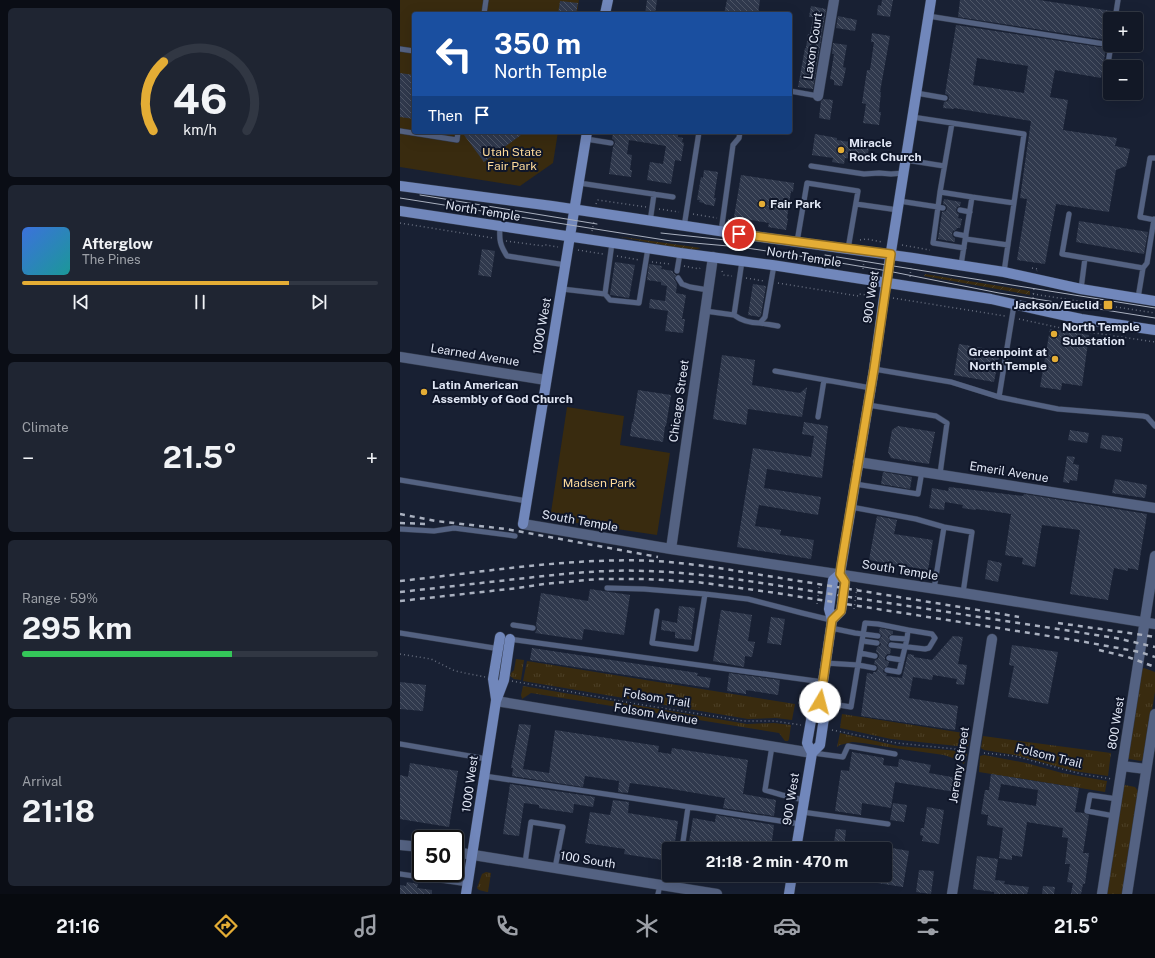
<!DOCTYPE html>
<meta charset="utf-8">
<style>
body{margin:0;font-family:"Public Sans",sans-serif;background:#1f2532;color:#f1f3f6;height:100vh;display:flex;flex-direction:column;font-size:15px;white-space:nowrap}
*{box-sizing:border-box;margin:0}
p{font-size:13px;color:#9ca0a7}
.icon{flex:none;width:22px;height:22px;fill:none;stroke:currentColor;stroke-width:2;stroke-linecap:round;stroke-linejoin:round}
.map{position:relative;flex:1;overflow:hidden}
.details{display:flex;flex-direction:column;gap:8px;padding:8px;background:#0a0d15;width:400px}
.details>*{flex:none}
.top-card{position:absolute;left:12px;top:12px;width:380px;height:122px;border-radius:4px;box-shadow:0 4px 16px #0002,0 0 0 1px #313743;background:#1a4fa0;color:#fff;overflow:hidden}
.controls{position:absolute;left:703px;top:12px;display:grid;gap:8px}
.controls a{display:grid;place-items:center;width:40px;height:40px;border-radius:4px;background:#121826;box-shadow:0 4px 16px #0002,0 0 0 1px #313743;font-size:20px}
.speed{position:absolute;left:12px;top:830px;display:flex;gap:8px;font-size:20px;font-weight:700;text-align:center}
.speed>*{display:grid;place-content:center;width:52px;height:52px;border-radius:50%;background:#121826;box-shadow:0 4px 16px #0002,0 0 0 1px #313743;line-height:1}
.speed .limit{border:2px solid #111;border-radius:6px;background:#fff;color:#111}
.pin{position:absolute;display:grid;place-items:center;width:34px;height:34px;color:#fff;margin:-17px;border:2px solid #fff;border-radius:50%;box-shadow:0 1px 4px #0007}
.me{position:absolute;width:44px;margin:-22px;rotate:8deg;stroke-linejoin:round;filter:drop-shadow(0 0 3px #0008)}
.turn{display:flex;align-items:center;gap:14px;height:84px;padding:0 16px;font-size:18px}
.turn .icon{width:52px;height:52px;stroke-width:2.5}
.turn b{display:block;font-size:28px;line-height:34px}
.then{display:flex;align-items:center;height:38px;padding:0 16px;background:#0003;gap:8px;font-size:15px}
.big{font-size:30px;font-weight:700;line-height:1.1}
.details .card{flex:1;display:flex;flex-direction:column;justify-content:center;gap:6px;min-width:0;padding:0 14px;border-radius:6px;background:#1f2532}
.details .dial{align-items:center;gap:0}
.dial svg{height:104px;overflow:visible;fill:none;stroke:#313743;stroke-width:7;stroke-linecap:round;text-anchor:middle}
.dial text{fill:#f1f3f6;stroke:none}
.song{display:flex;align-items:center;gap:12px}
.cover{width:48px;height:48px;border-radius:6px;background:linear-gradient(135deg,hsl(220 70% 55%),hsl(180 70% 35%))}
.played{height:4px;border-radius:2px;background:linear-gradient(90deg,#e4ad35 75%,#313743 75%)}
.keys{display:flex;justify-content:space-around;direction:ltr}
.heat{display:flex;justify-content:space-between;align-items:center;font-size:22px;direction:ltr}
.charge{height:6px;border-radius:3px;background:linear-gradient(90deg,#34c759 59%,#313743 0)}
.trip{position:absolute;left:262px;top:842px;width:230px;height:40px;border-radius:4px;background:#121826;box-shadow:0 4px 16px #0002,0 0 0 1px #313743;font-weight:700;line-height:40px;text-align:center}
.menu{display:flex;height:64px;justify-content:space-around;align-items:center;background:#070a0f;color:#9ca0a7}
.menu .icon{width:28px;height:28px}
.menu .selected{color:#e4ad35}
.menu b{font-size:18px;color:#f1f3f6}
main{display:flex;flex:1;min-height:0}
.map>svg:first-child{display:block}
.grass{fill:url(#grass-tufts)}
.park{fill:#392b0f}
.garden{fill:url(#garden-furrows)}
.building{fill:url(#building-back-hatch);fill-rule:evenodd}
.lines{fill:none;stroke-linecap:round;stroke-linejoin:round}
.lane-casing{stroke:#343c4e;stroke-width:6}
.street-casing{stroke:#343c4e;stroke-width:11}
.secondary-casing{stroke:#343c4e;stroke-width:11}
.path{stroke:#676e7f;stroke-width:1.5;stroke-dasharray:1 3;stroke-linecap:butt}
.lane{stroke:#546282;stroke-width:5}
.street{stroke:#546282;stroke-width:10}
.secondary{stroke:#7187bb;stroke-width:10}
.tram{stroke:#a9b0bf;stroke-width:1}
.rail{stroke:#a9b0bf;stroke-width:2.5;stroke-dasharray:5 5;stroke-linecap:butt}
.route-casing{stroke:#947022;stroke-width:10}
.route{stroke:#e4ad35;stroke-width:7}
.poi-dot{fill:#e4ad35;stroke:#0f1629;stroke-width:1.5}
.labels{text-anchor:middle;dominant-baseline:central;stroke-width:4;stroke-linejoin:round;paint-order:stroke}
.street-label{font-size:12px;fill:#e0e6f4;stroke:#0f1629}
.poi-label{font-size:12px;font-weight:bold;fill:#e0e6f4;stroke:#0f1629;text-anchor:start}
.park-label{font-size:12px;fill:#fedb9a;stroke:#0f1629}
</style>
<main>
<section class="details">
<div class="card dial"><svg viewBox="0 0 100 80">
<path d="M14 69A42 42 0 1 1 86 69"/>
<path d="M14 69A42 42 0 0 1 22 16" stroke="#e4ad35"/>
<text x="50" y="56" font-size="32" font-weight="700">46</text>
<text x="50" y="72" font-size="11">km/h</text>
</svg></div>
<div class="card">
<div class="song"><i class="cover"></i><div><b>Afterglow</b><p>The Pines</p></div></div>
<div class="played"></div>
<div class="keys"><svg class="icon" aria-label="previous" viewBox="0 0 24 24"><path d="M18 5L8 12l10 7zM5 5v14"/></svg><svg class="icon" aria-label="pause" viewBox="0 0 24 24"><path d="M8 5v14M16 5v14"/></svg><svg class="icon" aria-label="next" viewBox="0 0 24 24"><path d="M6 5l10 7-10 7zM19 5v14"/></svg></div>
</div>
<div class="card"><p>Climate</p>
<div class="heat"><a>−</a><b class="big">21.5°</b><a>+</a></div>
</div>
<div class="card"><p>Range · 59%</p><b class="big">295 km</b><div class="charge"></div></div>
<div class="card"><p>Arrival</p><b class="big">21:18</b></div>
</section>
<div class="map">
<svg width="755" height="894" viewBox="0 0 755 894">
<defs>
<pattern id="grass-tufts" width="24" height="20" patternUnits="userSpaceOnUse"><rect width="24" height="20" fill="#392b0f"/><path d="M3 7l-1-3M5 7V3M7 7l1-3M15 17l-1-3M17 17v-4M19 17l1-3" fill="none" stroke="#4c4027"/></pattern>
<pattern id="garden-furrows" width="10" height="10" patternUnits="userSpaceOnUse"><rect width="10" height="10" fill="#392b0f"/><path d="M-1 1l2-2M0 10L10 0M9 11l2-2" fill="none" stroke="#4c4027"/></pattern>
<pattern id="building-back-hatch" width="6" height="6" patternUnits="userSpaceOnUse"><rect width="6" height="6" fill="#30394d"/><path d="M-1 5l2 2M0 0l6 6M5-1l2 2" fill="none" stroke="#4e5667"/></pattern>
</defs>
<rect width="100%" height="100%" fill="#182033"/>
<path class="grass" d="M116,659L124,660L121,680L114,679L110,676L111,673L114,670Z
M127,661L395,704L392,720L376,718L348,719L123,681Z
M744,668L755,672V692L744,759L741,761L729,759L728,756L741,670Z
M123,686L347,724L374,723L391,725L389,739L388,741H385L379,733L131,693L122,699L121,695Z
M442,714L570,734L568,746L566,747L491,739L440,728Z
M440,733L498,746L548,750L565,752L567,754L564,764L556,759L544,755L494,748L463,743L452,742L440,745L437,747Z
M583,736L711,753L708,776L674,771L615,755L584,750L581,748Z
M584,755L626,763L662,773L707,781L705,792L579,772L580,756Z
M725,785L735,787L738,791L722,894H705L722,788Z
M86,872L91,873L88,892H87L79,890L77,888L82,874Z"/>
<path class="park" d="M0,0H179L177,14H14V132H158L153,163L120,186L0,167Z
M167,407L224,416L220,445L270,453L257,535L150,519Z"/>
<path class="garden" d="M216,236L294,247L301,248L294,250H287Z
M525,274L630,291V295L524,276Z"/>
<path class="building" d="M247,0H257L255,14H245Z
M327,0H360L358,14H324Z
M482,0H493L490,17L477,15L478,5L481,6Z
M560,0H639L712,11L707,40L558,17Z
M160,1L178,3L176,14H158Z
M411,6L426,9L413,89L398,87L405,48H406L408,34H410L413,17H409Z
M438,16L457,20L455,31L436,28Z
M556,25L706,48L701,78L655,70L650,97L668,100L663,130L717,138L715,146L730,149L726,166L716,170L709,212L656,204L645,264L617,260L627,199L620,198L631,121L554,108V109L543,108L544,102L548,101L549,98L548,95L545,94ZM577,58L628,66L624,93L573,85Z
M472,33L490,36L480,92H481L479,112H481L479,125L463,123L466,104L462,103L467,70H470L474,42H471Z
M433,43L447,45L443,67L446,68L442,86L434,85V80L430,79L434,54H432Z
M0,73L14,75V119L0,117Z
M424,99L433,100L430,120L419,118L421,101Z
M68,132H125L84,162L64,135Z
M213,132H274V133L278,134V137L283,138L282,142L284,143L281,161L275,160L271,184L247,180L250,162L263,164L266,146L229,140L227,154L232,155L230,170H232L231,177L209,174L213,147L215,143L214,140L212,139Z
M415,134L437,138V140L469,145L467,161L445,158L444,164L432,162L433,158L412,155Z
M304,170L318,172L314,198H316L314,206L304,204V203L299,202L300,200H297L301,177L303,178Z
M341,175L394,183L393,192L391,191L387,218L388,219L386,230L368,227L369,223L334,217Z
M544,199L561,202L560,206L557,207L556,210L557,213L559,214L558,218L562,219L560,228H557L556,230L553,231L552,234L553,237L555,238V242L538,239L542,212L546,211L547,208L546,205L543,204Z
M679,221L748,232L744,254L676,242Z
M82,249L95,251L91,277L78,275Z
M215,262L235,265L229,298L211,295L210,294Z
M249,264L262,266L261,269L273,271V273L276,275L274,279L277,284L276,293L286,295L282,319H285L283,333L265,331L268,311L249,308L250,299L265,301L267,286L261,285V282L247,280Z
M353,284L366,286L361,315L360,317L348,315Z
M650,329L689,335L682,386L662,383L661,390L640,387Z
M559,344L600,351L594,382L554,375Z
M322,355L355,360L352,385L400,393L407,387L402,417L348,409L346,425L313,419Z
M238,390L271,395L266,426H265L263,442L230,436L232,422H233Z
M404,422L428,426L422,478L367,469L364,488L421,497L418,515L359,505L355,526L381,530L380,535L414,540L411,559L337,547L353,448L411,457L414,436L402,434Z
M498,426L535,432L529,464L491,458L488,452L492,430Z
M670,430L689,433L687,443L668,440Z
M702,435L723,438L721,452L700,448Z
M667,456L675,457L673,464L679,465L677,481L670,480L669,483L663,482Z
M483,472L512,477L510,489L481,484Z
M715,479L747,485L745,498L712,493Z
M549,487L623,496L624,494L747,514L738,570L728,568V571L714,568L708,600L670,594L680,530L642,525L635,567L622,564L623,558L605,555L611,514L592,511L576,509L575,510L562,508L563,505L545,502L544,510L529,508L532,488L548,491Z
M477,516L497,520L494,534L533,540L528,570L469,560Z
M588,560L602,563L598,582L585,579Z
M190,589L230,595L224,635L184,629L182,640L135,633L137,629L136,625L141,593L188,601Z
M279,606L295,608L291,640L275,638V632L261,630L262,620L277,623Z
M321,610L352,615L348,641L355,642L352,657L345,656L344,667L313,661Z
M371,617L385,619L381,645L367,643Z
M480,628L493,631V634L490,635L488,637L490,641L488,643L487,646L491,649L490,654H487L485,657V660L489,662L488,666L484,668L483,672L487,674L486,676L502,678L508,654L514,655V657L532,660L553,636L563,637L558,664L567,665L564,685L556,684L557,679L533,675L532,680L513,677L509,698L558,706L555,730L461,716L467,673L473,674V672H476L478,669L477,665L474,664L475,660L478,659L479,656L478,653L476,652L477,647L480,646L481,644L479,640L482,636L479,632Z
M612,645L658,652L648,704L608,697L614,666L609,665Z
M132,648L298,673L297,676L311,678L309,688L130,660Z
M329,673L380,680L378,695L346,690V694L327,691Z
M0,682L26,685L23,711L0,709Z
M119,724L131,725L123,769L149,773L155,730L259,746L258,752L271,754L272,748L348,760L343,794L376,800L374,816L323,808L325,798L266,788L230,783L228,793L218,792L219,781L185,776L183,787L112,776L113,768H111Z
M452,752L484,758L483,765L498,767L499,759L531,765L529,773L557,778L555,792L495,782L491,808L462,803L461,815L435,811L441,770L449,771Z
M10,763L58,771L49,827L0,819V775L8,777Z
M591,774L679,788L675,812L684,813L689,815L683,853H689L685,884H683L681,894H671L673,883L667,882L670,864H665L668,838L662,837L663,828L627,822L622,857L612,855V860L599,858L603,828L587,825L588,815L581,814L585,790H589ZM601,784L638,790L636,806L598,800Z
M110,784L195,797L193,807L174,804L173,813L139,808V805L124,803L119,836L103,834Z
M213,800L229,802L228,813L278,821L274,849H269V861L224,854L225,849L185,843L190,812L210,815Z
M493,803L507,805L504,822L490,820Z
M527,807L544,810L539,844L522,841L523,836L520,835L521,828H524Z
M316,815L374,825L371,849H329L289,842L293,818L315,822Z
M436,829L446,830L444,849H433Z
M492,848L509,851L503,887L471,882L472,875H485V861L490,862Z
M577,856L598,859L595,880L605,881L604,884L629,887L627,894H594V892L573,889Z
M519,870L534,871L531,894L516,892Z
M7,882L18,884L17,888L32,890V894H0V885L6,886Z
M643,886L655,887L654,894H642Z"/>
<g class="lines">
<g class="lane-casing">
<path id="lane" d="M84,14L86,0
M528,16L711,45
M715,19L718,0
M0,49L14,51
M710,84L705,83L711,45
M390,91L418,96
M516,93L545,98
M512,117L624,134L604,272
M552,123L540,192L572,197L561,265
M0,131L57,140L58,132
M186,139L211,143
M755,158H750L740,217L755,220
M506,160L544,166
M411,166L464,174L479,173L491,174L504,173
M179,183L273,197
M572,197L614,203
M499,201L538,207L540,192
M456,204L498,210
M543,208L538,207L533,243L564,248
M560,210L570,212
M669,214L662,254L743,268
M250,222L254,194
M100,227C99,240 100,245 107,256L166,265
M284,227L299,132
M321,232L333,145L339,138L340,132
M556,234L566,236
M566,239L608,245
M397,242L407,183L458,191L448,249
M277,271L280,253
M278,278L282,284L290,287L308,290
M162,289L205,294L212,243
M681,289L685,258
M205,294L210,300L239,303L248,248
M738,298L743,268L747,263L754,219
M305,311L334,315L342,261
M334,315C342,321 351,323 360,323L365,317L374,265
M360,323L378,326
M474,369L551,382L599,397L658,409L743,416L747,417L755,426
M375,371L471,388
M599,397L614,305
M468,405L536,416L547,423L540,474
M418,417L424,380
M0,480L127,501
M455,484L518,494L522,471
M451,507L516,519L544,527L572,532L563,593
M0,529L34,531L54,528L115,536
M207,588L244,589L305,594L348,599L402,613L431,620
M534,589L544,527
M257,611L252,643L296,649L305,594
M113,625L133,628
M431,628L455,633L478,636
M0,633L100,649
M109,639L423,682
M463,641L477,643
M491,645L525,649L529,648L535,638L532,634L508,630
M460,653L475,656
M489,658L502,660
M425,663L458,665L474,668
M487,670L499,672L507,639
M420,702L451,707L465,623L478,624L508,630L507,639L492,638
M0,744L87,759
M372,746L365,790L382,795L404,800
M413,753L443,757L448,746L495,754
M84,776L212,795L400,824
M402,812L488,824
M714,816L687,811L690,795L717,799
M282,849L288,807
M125,863L131,822L163,827L155,868
M0,874L68,884
M275,887L277,875
M258,894L260,885"/>
</g>
<g class="street-casing">
<path id="street" d="M418,96L434,0
M0,357L146,380
M458,462L755,508
M123,524L271,549L563,593L755,624
M271,549L313,257
M96,701L412,753
M722,766L746,769
M0,845L21,847
M55,852L317,894
M552,894L592,639
M702,894L755,556
M727,894L755,714"/>
</g>
<g class="secondary-casing">
<path id="secondary" d="M205,14L208,0
M0,186L152,206L339,234L513,258L604,272L681,289L755,301
M0,211L280,253L372,265L591,299L639,310L681,319L755,330
M123,524L187,132
M432,620L441,611L445,582L440,574
M96,699L93,679L100,637
M412,753L420,745L425,711L420,702
M396,849L412,753L407,743L413,709L420,702L432,620L429,609L433,580L440,574L474,369L486,283L531,0
M66,894L96,701L104,680L110,639
M389,894L392,875"/>
</g>
<path class="path" d="M196,204L198,200L246,207
M259,209L279,212
M293,214L317,218
M328,220L340,222L354,226
M0,223L93,238
M192,231L194,221
M460,240L466,239L482,242
M106,241L144,246L146,245L158,247
M502,245L530,250
M178,250L203,254
M217,256L239,260
M252,262L270,264
M284,266L299,269L300,268
M632,268L638,269L637,271
M463,269L464,261
M322,271L324,275L332,276
M510,277L511,267
M346,278L364,281
M378,283L458,296L459,294L475,296
M633,294L755,313
M493,298L605,316
M633,298L634,288
M619,319L661,328L755,342
M417,604L420,581
M454,609L457,587
M0,654L31,659L55,671L85,677
M112,681L237,704L344,721H374L401,725
M432,730L497,743L565,750
M584,753L615,756L681,774L712,779"/>
<use href="#lane" class="lane"/>
<use href="#street" class="street"/>
<use href="#secondary" class="secondary"/>
<path class="tram" d="M20,195L197,224
M0,198L271,241L340,247L387,254L488,271L599,293L755,318
M261,233L344,242
M425,255L755,308"/>
<path class="rail" d="M0,514L36,521L106,529L258,557
M0,523L28,524
M0,581C84,572 172,557 256,561C302,564 347,573 393,580C468,592 543,604 619,617
M0,592C36,588 72,584 108,580C154,575 199,569 246,571C312,573 378,586 443,596C534,610 625,624 716,638L755,647
M0,601L118,588L144,584L198,579H245L297,582L376,593L674,640L740,652L755,657
M658,623L743,635L755,637
M699,650L728,657L755,667"/>
</g>
<g class="lines">
<g class="route-casing">
<path id="route" d="M339,234L491,254L474,369L441,566L440,574L445,582L441,611L432,620L420,702"/>
</g>
<use href="#route" class="route"/>
</g>
<g class="poi-dot">
<circle cx="441" cy="150" r="4"/>
<circle cx="362" cy="204" r="4"/>
<rect x="703" y="300" width="10" height="10" rx="2"/>
<circle cx="654" cy="334" r="4"/>
<circle cx="655" cy="359" r="4"/>
<circle cx="24" cy="392" r="4"/>
</g>
<g class="labels">
<g class="street-label">
<text transform="translate(413 46) rotate(-81)">Laxon Court</text>
<text transform="translate(83 211) rotate(9)">North Temple</text>
<text transform="translate(404 257) rotate(9)">North Temple</text>
<text transform="translate(471 297) rotate(-82)">900 West</text>
<text transform="translate(142 326) rotate(-80)">1000 West</text>
<text transform="translate(75 355) rotate(9)">Learned Avenue</text>
<text transform="translate(279 401) rotate(-82)">Chicago Street</text>
<text transform="translate(609 472) rotate(9)">Emeril Avenue</text>
<text transform="translate(180 521) rotate(10)">South Temple</text>
<text transform="translate(500 570) rotate(9)">South Temple</text>
<text transform="translate(257 698) rotate(9)">Folsom Trail</text>
<text transform="translate(256 714) rotate(9)">Folsom Avenue</text>
<text transform="translate(716 723) rotate(-81)">800 West</text>
<text transform="translate(649 756) rotate(14)">Folsom Trail</text>
<text transform="translate(559 765) rotate(-81)">Jeremy Street</text>
<text transform="translate(70 784) rotate(-82)">1000 West</text>
<text transform="translate(391 799) rotate(-81)">900 West</text>
<text transform="translate(188 860) rotate(9)">100 South</text>
</g>
<g class="poi-label">
<text x="449" y="143">Miracle<tspan x="449" dy="14">Rock Church</tspan></text>
<text x="370" y="204">Fair Park</text>
<text x="699" y="305" text-anchor="end">Jackson/Euclid</text>
<text x="662" y="327">North Temple<tspan x="662" dy="14">Substation</tspan></text>
<text x="647" y="352" text-anchor="end">Greenpoint at<tspan x="647" dy="14">North Temple</tspan></text>
<text x="32" y="385">Latin American<tspan x="32" dy="14">Assembly of God Church</tspan></text>
</g>
<g class="park-label">
<text x="112" y="152">Utah State<tspan x="112" dy="14">Fair Park</tspan></text>
<text x="199" y="483">Madsen Park</text>
</g>
</g>
</svg>
<div class="controls">
<a>+</a>
<a>−</a>
</div>
<div class="speed"><div class="limit">50</div></div>
<div class="pin" style="left:339px;top:234px;background:#d93025"><svg class="icon" aria-label="arrive" viewBox="0 0 24 24"><path d="M6 21V4h12l-3 4 3 4H6"/></svg></div>
<svg class="me" style="left:420px;top:702px" viewBox="-20 -20 40 40"><circle r="19" fill="#fff"/><path d="M0-13L10 11 0 6-10 11z" fill="#e4ad35"/></svg>
<div class="trip">21:18 · 2 min · 470 m</div>
<div class="top-card">
<div class="turn"><svg class="icon" aria-label="left" viewBox="0 0 24 24"><path d="M17 20v-9H6M10 6l-5 5 5 5"/></svg><div><b>350 m</b>North Temple</div></div>
<div class="then">Then<svg class="icon" aria-label="arrive" viewBox="0 0 24 24"><path d="M6 21V4h12l-3 4 3 4H6"/></svg></div>
</div>
</div>
</main>
<nav class="menu">
<b>21:16</b>
<svg class="icon selected" aria-label="directions" viewBox="0 0 24 24"><path d="M12 3l9 9-9 9-9-9zM9 14v-3h6M13 9l2 2-2 2"/></svg>
<svg class="icon" aria-label="music" viewBox="0 0 24 24"><path d="M9 18V5l10-2v13"/><circle cx="6" cy="18" r="3"/><circle cx="16" cy="16" r="3"/></svg>
<svg class="icon" aria-label="phone" viewBox="0 0 24 24"><path d="M5 4h4l2 5-3 2q2 4 5 5l2-3 5 2v4C11 20 4 13 5 4z"/></svg>
<svg class="icon" aria-label="climate" viewBox="0 0 24 24"><path d="M12 3v18M4 7l16 10M4 17L20 7"/></svg>
<svg class="icon" aria-label="car" viewBox="0 0 24 24"><path d="M5 17H2v-5l4-1 3-4h7l3 4 3 1v5h-3M9 17h6M6 11h13"/><circle cx="7" cy="17" r="2"/><circle cx="17" cy="17" r="2"/></svg>
<svg class="icon" aria-label="filters" viewBox="0 0 24 24"><path d="M4 7h16M4 17h16"/><circle cx="9" cy="7" r="2"/><circle cx="15" cy="17" r="2"/></svg>
<b>21.5°</b>
</nav>
